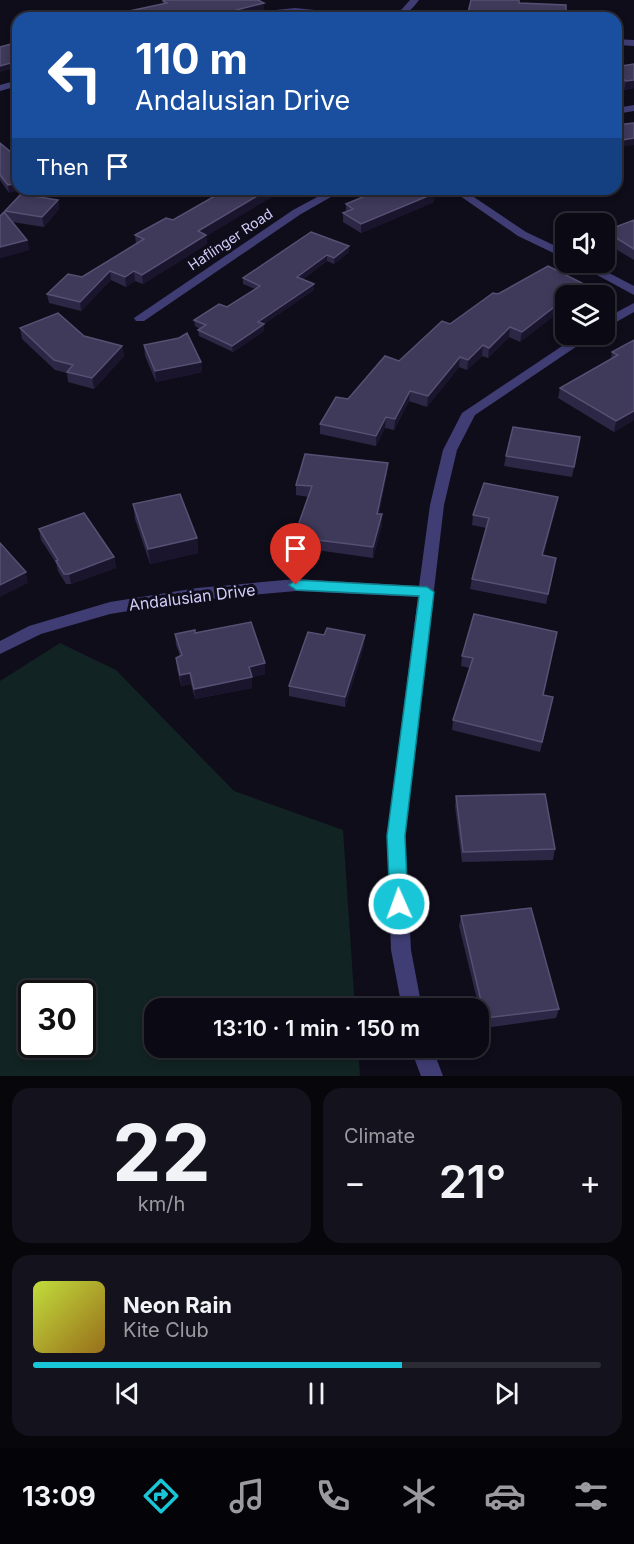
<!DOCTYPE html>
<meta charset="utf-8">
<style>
body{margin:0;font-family:Inter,sans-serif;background:#14131d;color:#f1f3f6;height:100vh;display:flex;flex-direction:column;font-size:22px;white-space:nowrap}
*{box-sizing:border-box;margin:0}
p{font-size:20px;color:#9a9aa0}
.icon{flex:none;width:33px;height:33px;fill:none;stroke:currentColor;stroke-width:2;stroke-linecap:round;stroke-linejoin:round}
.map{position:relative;height:1076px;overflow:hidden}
.sheet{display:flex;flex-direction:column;gap:12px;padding:12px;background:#06060b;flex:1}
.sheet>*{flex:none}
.hud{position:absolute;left:12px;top:12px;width:610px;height:183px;border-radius:18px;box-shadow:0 3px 9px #0003,0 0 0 2px #2b2b34;background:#1a4fa0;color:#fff;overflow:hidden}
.buttons{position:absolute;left:555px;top:213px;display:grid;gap:12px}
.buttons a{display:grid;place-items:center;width:60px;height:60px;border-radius:12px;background:#0b0a14;box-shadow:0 3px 9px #0003,0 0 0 2px #2b2b34;font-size:30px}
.speed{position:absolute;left:18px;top:980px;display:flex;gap:12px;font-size:30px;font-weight:700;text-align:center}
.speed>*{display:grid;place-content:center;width:78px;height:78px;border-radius:50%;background:#0b0a14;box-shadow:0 3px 9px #0003,0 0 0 2px #2b2b34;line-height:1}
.speed .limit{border:3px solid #111;border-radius:9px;background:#fff;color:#111}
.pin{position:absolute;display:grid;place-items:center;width:51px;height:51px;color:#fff;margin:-62px -26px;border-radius:50% 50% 50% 0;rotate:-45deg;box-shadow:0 0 6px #0007}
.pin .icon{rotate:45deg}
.me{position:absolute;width:66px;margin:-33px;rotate:358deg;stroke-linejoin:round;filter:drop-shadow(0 0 4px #0008)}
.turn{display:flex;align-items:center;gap:21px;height:126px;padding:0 24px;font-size:27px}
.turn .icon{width:78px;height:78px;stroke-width:2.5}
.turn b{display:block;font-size:42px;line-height:51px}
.then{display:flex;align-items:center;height:57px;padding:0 24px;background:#0003;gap:12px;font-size:22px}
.big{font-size:45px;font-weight:600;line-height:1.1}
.sheet .tile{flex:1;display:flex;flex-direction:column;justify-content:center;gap:9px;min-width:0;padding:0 21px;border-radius:18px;background:#14131d}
.sheet .dial{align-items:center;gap:0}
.dial b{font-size:78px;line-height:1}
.song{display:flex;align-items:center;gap:18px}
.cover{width:72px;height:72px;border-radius:9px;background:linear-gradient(135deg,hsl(70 70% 55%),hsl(40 70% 35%))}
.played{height:6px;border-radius:3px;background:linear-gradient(90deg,#19c6d8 65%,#2b2b34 65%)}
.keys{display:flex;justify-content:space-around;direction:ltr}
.heat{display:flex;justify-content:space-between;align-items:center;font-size:33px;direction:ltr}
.sheet .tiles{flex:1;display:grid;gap:12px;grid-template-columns:1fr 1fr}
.tile:last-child{grid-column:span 2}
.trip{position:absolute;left:144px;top:998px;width:345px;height:60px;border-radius:18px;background:#0b0a14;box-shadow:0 3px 9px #0003,0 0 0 2px #2b2b34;font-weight:600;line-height:60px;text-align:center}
.dock{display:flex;height:96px;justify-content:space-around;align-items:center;background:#040408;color:#9a9aa0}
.dock .icon{width:42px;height:42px}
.dock .on{color:#19c6d8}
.dock b{font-size:27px;color:#f1f3f6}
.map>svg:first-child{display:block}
.green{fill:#112322;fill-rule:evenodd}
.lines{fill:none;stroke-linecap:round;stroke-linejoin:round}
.minor{fill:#3f3d74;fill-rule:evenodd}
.wall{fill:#2d2746}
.shaded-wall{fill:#1a152d}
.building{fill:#3f395a;stroke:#565073;stroke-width:1.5}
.route{fill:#19c6d8;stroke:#10818c;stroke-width:1.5}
.labels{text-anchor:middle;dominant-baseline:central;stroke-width:6;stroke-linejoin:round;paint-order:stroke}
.far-street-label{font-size:14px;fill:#d1ccf9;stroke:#0f0d1a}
.street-label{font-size:16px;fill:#d1ccf9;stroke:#0f0d1a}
</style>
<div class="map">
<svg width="634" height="1076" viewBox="0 0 634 1076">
<rect width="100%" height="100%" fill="#0f0d1a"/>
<path class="green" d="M60,643L116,670L234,791L343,830L355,1008H154V1047H358L360,1076H0V681ZM32,993H82V1044H32Z"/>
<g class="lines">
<path class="minor" d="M410,0H419C410,12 403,18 388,18L402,9Z
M295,8L335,12L354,18L295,13L237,18L256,12Z
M616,39L634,40V46L616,45Z
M18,80V86L0,91V85Z
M634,105V111L616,114V108Z
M332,189H345L301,214L144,321H136L134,318L293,210Z
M450,189H462L526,232L566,251V259L518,236Z
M573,262H588L634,286V295Z
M634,303V312L604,329V319Z
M580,334H595L475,415L457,450L444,505L405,836L411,950L422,1008H402L391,950L387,836L418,597L296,591L197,600L110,614L41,634L0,654V641L29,626L110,602L197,588L296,579L419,586L430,505L443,450L462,413Z
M410,1047H432L443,1076H421Z"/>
</g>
<path class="wall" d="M163,1L264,3V9L248,13L293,18H126L125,12L163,4Z
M634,64V88L624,90L616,84V67Z
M0,143L18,158L9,193L0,180Z
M227,189H283V190L206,236L207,244L143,284L135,281L126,287L111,280L81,311L49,303L47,294L82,277L136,244L135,235L173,220Z
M58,200L59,209L44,227L12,222L27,240L29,250L0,258V216L5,211Z
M434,202L361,233L343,222V213L346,212V204Z
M634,220V260L604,242L605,231Z
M349,246V252L334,264L327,261L303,279L314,284V290L264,324V331L233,352L199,336L198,330L200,329L195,326L194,320L227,307L255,289L243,284V278Z
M498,294L566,296V314L560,311L520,342L509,337L488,358L482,356L467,370L459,367L427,407L409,401L394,430L385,428L376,446L320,434V424L348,399L450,324Z
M20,328L84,336L122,346L124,356L94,389L68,382L67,373L55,370L22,339Z
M634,340V420L614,432L558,398L560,388L611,359L612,352Z
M144,345L201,362L202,372L156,382L145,356Z
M580,437L572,477L504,466L506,456Z
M387,473L379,514H382V525L373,558L295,547L294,537L309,497L296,495V485Z
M558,497L556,507L543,556L554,569L546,604L470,589L472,579L486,528L472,525L473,515Z
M133,504L197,538L198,553L150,564L135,519Z
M39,529L114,557L116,568L71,584H66L58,571L56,563L41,540Z
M474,614L544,695L551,708L540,752L452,730L453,720L470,668L461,666L462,656Z
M195,633L265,674L252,677V688L195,699L191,684L181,686L177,669L176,658L180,656L176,645L175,634Z
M364,646L345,707L289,696V686Z
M456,796L555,849L553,860L462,862L455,806Z
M461,916L559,1009L556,1018L484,1028L459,926Z"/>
<path class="shaded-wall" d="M264,3V9L236,16V18V10Z
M18,61V67L0,72V66Z
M634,80V88L624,90L626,81Z
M634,138V145L616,148V141Z
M18,183V189H25L9,193L8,185Z
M269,189H283V190L206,236L207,244L143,284L142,275L198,231Z
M435,193L434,202L361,233V224Z
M58,200L59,209L44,227L42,217Z
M27,240L29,250L0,258V247Z
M349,246V252L334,264V258Z
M327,255V261L297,283V277Z
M110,271L111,280L81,311L80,302Z
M134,271L135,281L126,287L125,277Z
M314,284V290L258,328V322Z
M596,290L595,296H587Z
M562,301L560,311L520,342L522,332Z
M264,324V331L233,352L232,346Z
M510,327L509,337L488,358L489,348Z
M483,345L482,356L467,370L468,360Z
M122,346L124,356L94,389L92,378Z
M460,357L459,367L427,407L428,396Z
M201,362L202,372L156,382L155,371Z
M410,391L409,401L394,430L395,419Z
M634,411V420L614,432L616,421Z
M386,417L385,428L376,446V436Z
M388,463L387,473L377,524V514Z
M558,497L556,507L541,566L542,555Z
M382,514V525L373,558V547Z
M197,538L198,553L150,564L148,549Z
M114,557L116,568L71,584L69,574Z
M26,572L28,583L0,597V585Z
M365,635L364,646L345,707V697Z
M265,663V674L252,677V688L195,699L194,689L249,667Z
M190,673L191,684L181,686L180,675Z"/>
<path class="building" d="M165,0H258L264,3L236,10L235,14L279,11L293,18H133L125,12L167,3L163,1Z
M471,0H519V3L566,5V18H487L467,17Z
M18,42V61L0,66V47Z
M634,64V80L626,81L616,74V67Z
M634,123V138L616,141V125Z
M0,143L18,158V183L8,185L0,175Z
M227,189H269L198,231L206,235L142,275L134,271L125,277L110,271L80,302L47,294L68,274L82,277L144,239L135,235L166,218L173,220Z
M382,189H429L435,193L361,224L343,213L353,209L346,204Z
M21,194L58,200L42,217L5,211Z
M4,212L27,240L0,247V216Z
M634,220V249L605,231Z
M311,232L349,246L334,258L327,255L297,277L314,284L258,322L264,324L232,346L198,330L206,325L194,320L219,304L227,307L260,286L243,278Z
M548,266L596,290L587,296H566V303L562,301L522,332L510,327L489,348L483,345L468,360L460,357L428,396L410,391L395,419L386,417L376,436L320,424L336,397L348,399L385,356L399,361L442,321L450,324L493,293L498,294Z
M58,313L84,336L122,346L92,378L67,372L73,365L54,360L20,328Z
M187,333L201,362L155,371L144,345L179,338Z
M634,340V411L616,421L560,388L618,355L612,352Z
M513,427L580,437L574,467L506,456Z
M305,454L388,463L377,514H382L373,547L294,537L312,486L296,485Z
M484,483L558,497L542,555L556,558L548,594L472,579L489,518L473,515Z
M180,494L197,538L148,549L133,504Z
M84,513L114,557L69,574H64L56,561L58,560L39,529Z
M0,543L26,572L0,585Z
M474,614L557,632L543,695L553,697L542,742L453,720L473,658L462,656Z
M251,622L265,663L249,667L252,677L194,689L190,673L180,675L176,658L182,655L175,634L195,630V633Z
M327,628L365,635L345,697L289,686L308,632L324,635Z
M545,794L555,849L463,852L456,796Z
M531,908L559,1009L485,1018L461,916Z"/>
<path class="route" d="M296,580L427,587L434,592L405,836L408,904L405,910L399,912L393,910L390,904L387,836L419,596L296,590L289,585Z"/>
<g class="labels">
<g class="far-street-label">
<text transform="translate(230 239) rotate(-34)">Haflinger Road</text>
</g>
<g class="street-label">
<text transform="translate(192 597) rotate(-7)">Andalusian Drive</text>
</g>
</g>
</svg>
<div class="buttons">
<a><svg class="icon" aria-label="sound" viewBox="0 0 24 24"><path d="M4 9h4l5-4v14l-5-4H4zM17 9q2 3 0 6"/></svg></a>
<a><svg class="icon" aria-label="layers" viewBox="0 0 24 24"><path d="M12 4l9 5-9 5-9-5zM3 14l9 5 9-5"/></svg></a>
</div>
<div class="speed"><div class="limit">30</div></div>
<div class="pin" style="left:296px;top:585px;background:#d93025"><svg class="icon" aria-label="arrive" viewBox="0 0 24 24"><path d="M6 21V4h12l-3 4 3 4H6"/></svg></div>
<svg class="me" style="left:399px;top:904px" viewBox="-20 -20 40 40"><circle r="17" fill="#19c6d8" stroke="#fff" stroke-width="3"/><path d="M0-11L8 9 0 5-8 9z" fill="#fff"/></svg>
<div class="trip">13:10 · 1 min · 150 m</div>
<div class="hud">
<div class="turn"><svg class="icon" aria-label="left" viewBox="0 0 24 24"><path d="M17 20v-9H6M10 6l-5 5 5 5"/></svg><div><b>110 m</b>Andalusian Drive</div></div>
<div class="then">Then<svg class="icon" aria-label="arrive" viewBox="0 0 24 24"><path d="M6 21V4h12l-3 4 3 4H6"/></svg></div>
</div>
</div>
<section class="sheet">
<div class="tiles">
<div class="tile dial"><b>22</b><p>km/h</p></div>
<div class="tile"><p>Climate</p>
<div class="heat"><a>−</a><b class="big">21°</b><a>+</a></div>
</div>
<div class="tile">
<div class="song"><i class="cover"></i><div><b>Neon Rain</b><p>Kite Club</p></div></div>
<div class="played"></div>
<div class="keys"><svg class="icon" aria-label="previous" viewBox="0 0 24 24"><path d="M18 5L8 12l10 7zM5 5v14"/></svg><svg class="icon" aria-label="pause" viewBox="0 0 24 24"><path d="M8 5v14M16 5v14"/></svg><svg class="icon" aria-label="next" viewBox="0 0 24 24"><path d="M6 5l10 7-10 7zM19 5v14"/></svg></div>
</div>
</div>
</section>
<nav class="dock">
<b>13:09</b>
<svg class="icon on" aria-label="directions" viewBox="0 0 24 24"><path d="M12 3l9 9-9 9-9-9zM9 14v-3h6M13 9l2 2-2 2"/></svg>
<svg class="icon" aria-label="music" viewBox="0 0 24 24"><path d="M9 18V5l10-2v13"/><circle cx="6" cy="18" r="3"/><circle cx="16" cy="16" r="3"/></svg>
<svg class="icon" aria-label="phone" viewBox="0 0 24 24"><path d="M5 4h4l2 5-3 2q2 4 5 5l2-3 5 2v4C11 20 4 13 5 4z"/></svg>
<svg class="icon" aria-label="climate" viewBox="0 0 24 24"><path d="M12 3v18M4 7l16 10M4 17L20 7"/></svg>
<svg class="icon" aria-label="car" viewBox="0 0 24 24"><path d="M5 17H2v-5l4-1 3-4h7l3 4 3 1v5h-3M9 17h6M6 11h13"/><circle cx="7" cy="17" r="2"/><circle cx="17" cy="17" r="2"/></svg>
<svg class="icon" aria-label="filters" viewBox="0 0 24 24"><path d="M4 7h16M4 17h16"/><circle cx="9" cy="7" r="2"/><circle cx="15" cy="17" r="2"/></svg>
</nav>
